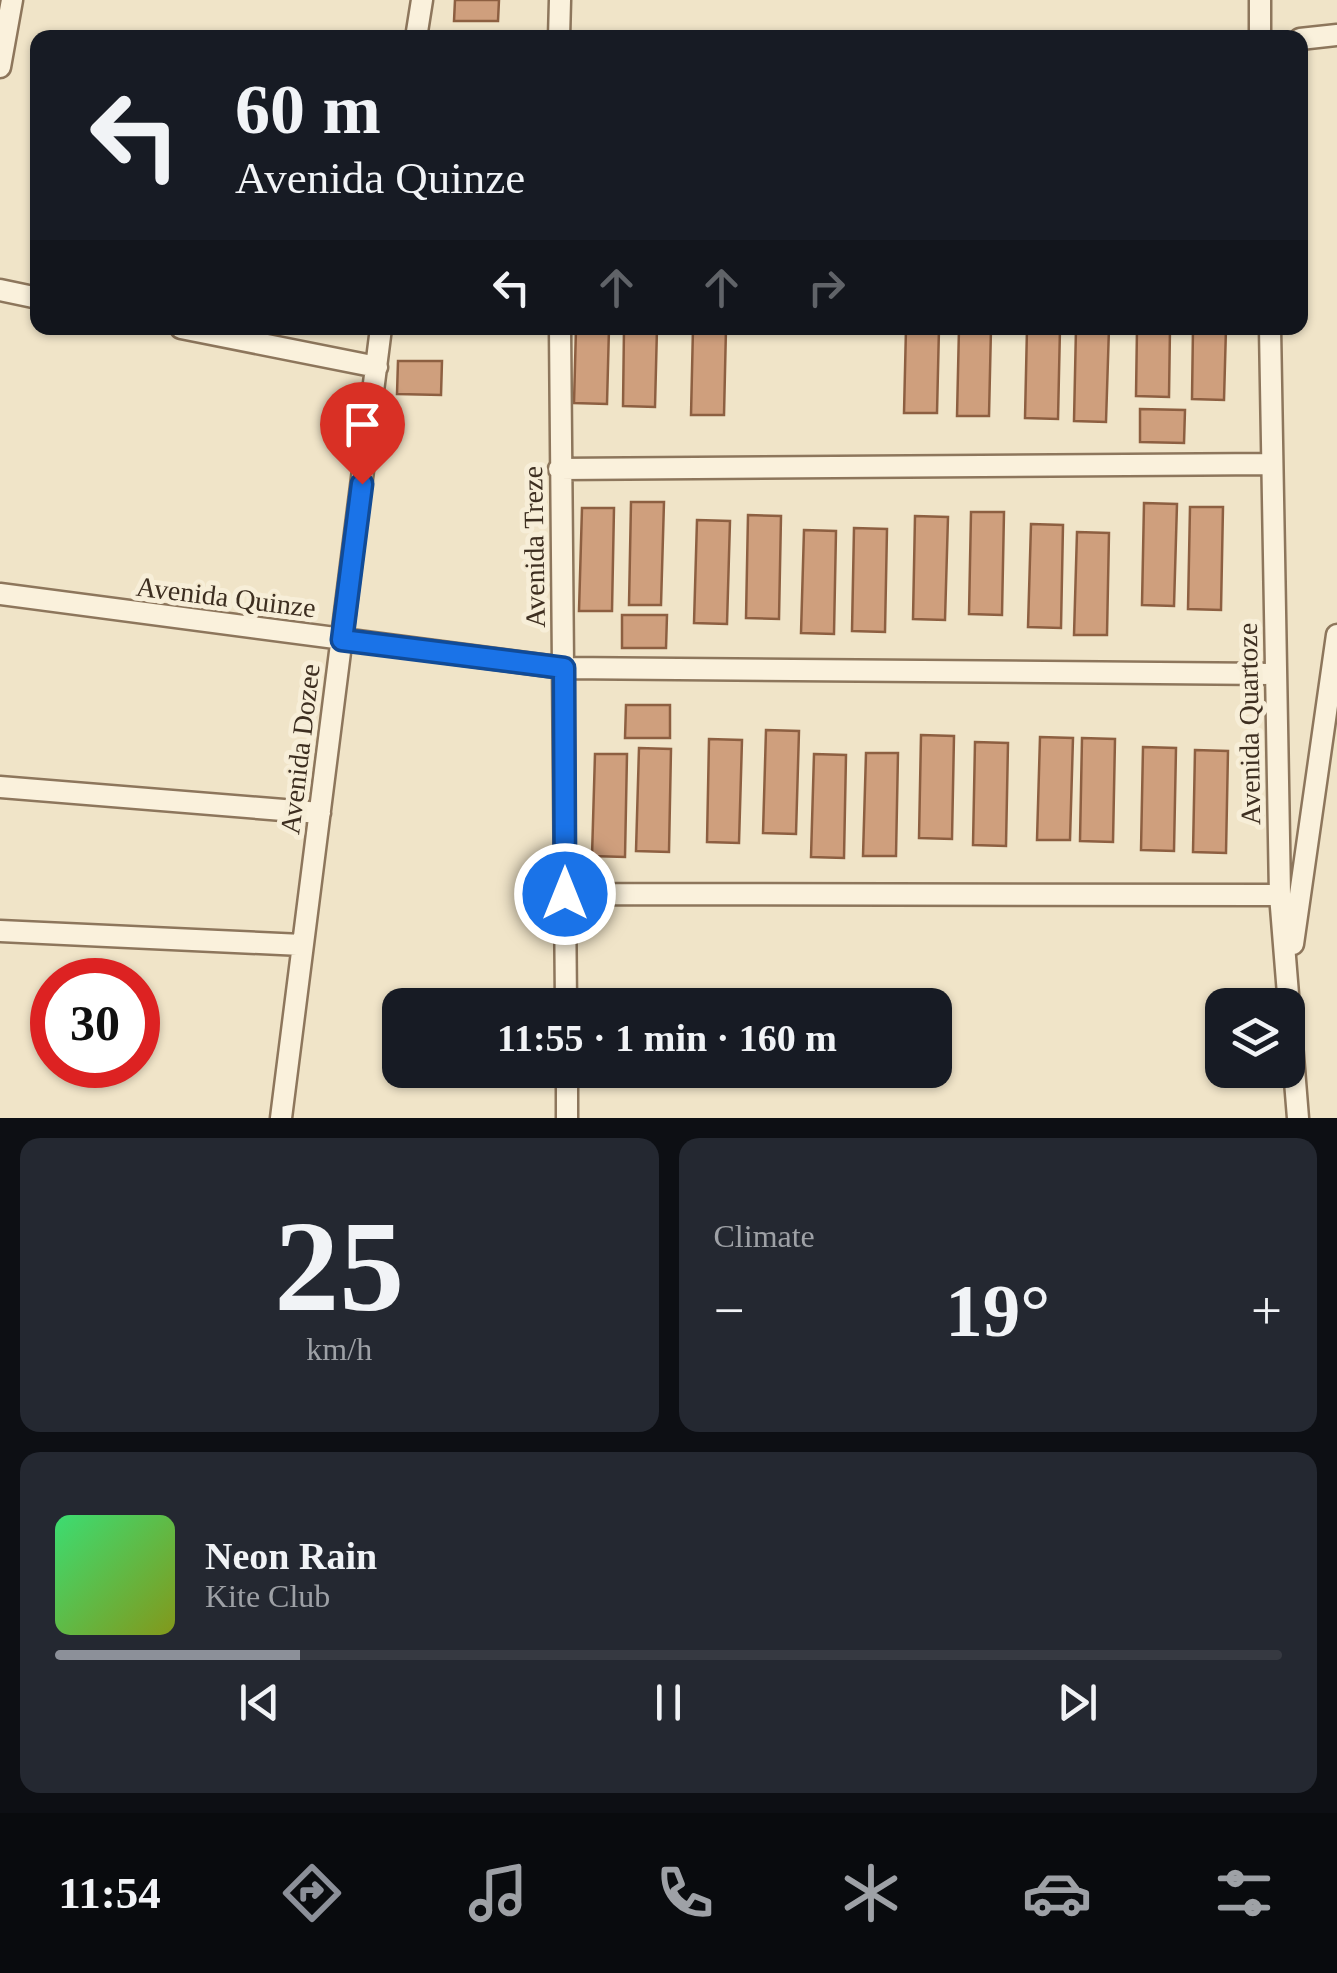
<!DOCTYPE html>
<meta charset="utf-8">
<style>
body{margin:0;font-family:Georgia,serif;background:#242831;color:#f1f3f6;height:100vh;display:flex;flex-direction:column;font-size:38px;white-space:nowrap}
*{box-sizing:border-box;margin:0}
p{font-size:32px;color:#9ea1a6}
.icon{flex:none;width:55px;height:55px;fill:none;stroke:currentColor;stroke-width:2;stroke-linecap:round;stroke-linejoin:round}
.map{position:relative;height:1118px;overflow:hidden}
.panel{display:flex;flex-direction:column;gap:20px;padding:20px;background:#0d0f14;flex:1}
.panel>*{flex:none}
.guide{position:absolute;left:30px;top:30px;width:1278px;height:305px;border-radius:20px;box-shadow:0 2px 8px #0004;background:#171b24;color:#f1f3f6;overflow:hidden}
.controls{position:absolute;left:1205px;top:988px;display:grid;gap:20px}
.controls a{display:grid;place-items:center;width:100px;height:100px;border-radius:20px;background:#171b24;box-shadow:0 2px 8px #0004;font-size:50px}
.speed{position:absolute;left:30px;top:958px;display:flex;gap:20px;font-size:50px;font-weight:700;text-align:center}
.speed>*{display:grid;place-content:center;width:130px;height:130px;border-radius:50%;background:#171b24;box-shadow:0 2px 8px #0004;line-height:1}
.speed .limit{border:15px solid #d22;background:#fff;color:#111}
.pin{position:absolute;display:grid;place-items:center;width:85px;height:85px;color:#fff;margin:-102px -42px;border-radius:50% 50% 50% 0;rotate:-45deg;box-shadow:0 0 10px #0007}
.pin .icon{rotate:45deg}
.me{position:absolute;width:110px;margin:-55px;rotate:0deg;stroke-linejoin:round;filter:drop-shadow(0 0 8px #0008)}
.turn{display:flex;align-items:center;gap:35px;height:210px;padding:0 40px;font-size:45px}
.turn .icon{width:130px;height:130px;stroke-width:2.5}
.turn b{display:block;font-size:70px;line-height:85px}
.lanes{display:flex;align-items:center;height:95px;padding:0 40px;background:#0003;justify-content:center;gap:50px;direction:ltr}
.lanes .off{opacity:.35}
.big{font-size:75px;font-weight:600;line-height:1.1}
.panel .card{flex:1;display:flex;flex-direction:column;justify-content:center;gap:15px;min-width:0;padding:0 35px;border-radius:20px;background:#242831}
.panel .dial{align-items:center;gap:0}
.dial b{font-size:130px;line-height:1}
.song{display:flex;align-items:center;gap:30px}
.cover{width:120px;height:120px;border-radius:15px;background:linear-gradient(135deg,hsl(140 70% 55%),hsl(70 70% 35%))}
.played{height:10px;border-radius:5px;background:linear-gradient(90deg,#8c9099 20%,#363941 20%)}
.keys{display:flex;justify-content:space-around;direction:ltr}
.heat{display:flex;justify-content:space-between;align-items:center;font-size:55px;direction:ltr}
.panel .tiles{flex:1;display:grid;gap:20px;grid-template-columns:1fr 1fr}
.card:last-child{grid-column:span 2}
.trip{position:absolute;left:382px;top:988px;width:570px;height:100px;border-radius:20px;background:#171b24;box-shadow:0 2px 8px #0004;font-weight:600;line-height:100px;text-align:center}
.tab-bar{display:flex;height:160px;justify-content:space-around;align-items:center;background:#090b0e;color:#9ea1a6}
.tab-bar .icon{width:70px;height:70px}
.tab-bar .on{color:#8c9099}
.tab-bar b{font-size:45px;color:#f1f3f6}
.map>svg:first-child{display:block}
.building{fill:#cf9f7d;stroke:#8d5f41;stroke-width:2.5}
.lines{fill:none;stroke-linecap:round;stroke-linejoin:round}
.minor-casing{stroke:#8d765c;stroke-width:25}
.minor{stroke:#faf1dc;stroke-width:20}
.route-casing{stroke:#114b97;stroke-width:25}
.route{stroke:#1a73e8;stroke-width:18}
.labels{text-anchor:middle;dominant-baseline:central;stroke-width:10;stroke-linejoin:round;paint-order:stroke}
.street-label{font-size:28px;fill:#3d2e20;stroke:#f7eed8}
</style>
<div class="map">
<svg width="1337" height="1118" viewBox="0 0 1337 1118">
<rect width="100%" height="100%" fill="#f0e4c8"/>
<path class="building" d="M455,0H499L498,21H454Z
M576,328H609L607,404L574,403Z
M624,328H657L655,407L623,406Z
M693,328H726L724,415H691Z
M906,328H939L937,413H904Z
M959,328H991L989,416H957Z
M1027,328H1060L1058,419L1025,418Z
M1076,328H1109L1106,422L1074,421Z
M1137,328H1170L1169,397L1136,396Z
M1193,328H1226L1224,400L1192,399Z
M398,361H442L441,395L397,394Z
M1140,409L1185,410L1184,443L1140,442Z
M631,502H664L661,605H629Z
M1144,503L1177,504L1174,606L1142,605Z
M1190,507H1223L1221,610L1188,609Z
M582,508H614L612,611H579Z
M971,512H1004L1002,615L969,614Z
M748,515L781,516L779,619L746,618Z
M915,516L948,517L945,620L913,619Z
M697,520L730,521L727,624L694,623Z
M1031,524L1063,525L1061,628L1028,627Z
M854,528L887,529L885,632L852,631Z
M804,530L836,531L834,634L801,633Z
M1077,532L1109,533L1107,635H1074Z
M622,615H667L666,648H622Z
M626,705H670V738H625Z
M766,730L799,731L796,834L763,833Z
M921,735L954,736L952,839L919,838Z
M1040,737L1073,738L1070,840H1037Z
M1082,738L1115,739L1113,842L1080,841Z
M709,739L742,740L739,843L707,842Z
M975,742L1008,743L1006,846L973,845Z
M1143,747L1176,748L1174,851L1141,850Z
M639,748L671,749L669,852L636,851Z
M1195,750L1228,751L1226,853L1193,852Z
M866,753H898L896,856H863Z
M595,754H627L625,857L592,856Z
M814,754L846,755L844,858L811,857Z"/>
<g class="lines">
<g class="minor-casing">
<path id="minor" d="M1260,0V38
M416,38L422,0
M559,38L560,0
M1300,39L1337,35
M0,67L12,0
M0,290L38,298
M181,328L377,367
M560,328L566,1005
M1270,328L1280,895L1298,1118
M559,469L1272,464
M0,594L564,668L1275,674
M0,787L320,813
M565,894L1280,895
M0,931L302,945
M1293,944L1337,635
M567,1070V1118
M281,1118L381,328"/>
</g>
<use href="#minor" class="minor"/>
</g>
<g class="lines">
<g class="route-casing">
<path id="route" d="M362,484L342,640L564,668L565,894"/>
</g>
<use href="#route" class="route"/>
</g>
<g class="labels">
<g class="street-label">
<text transform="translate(534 547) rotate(-91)">Avenida Treze</text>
<text transform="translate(226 597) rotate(7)">Avenida Quinze</text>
<text transform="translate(1249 724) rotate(-91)">Avenida Quartoze</text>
<text transform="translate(300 749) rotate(-83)">Avenida Dozee</text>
</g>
</g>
</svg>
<div class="controls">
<a><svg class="icon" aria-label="layers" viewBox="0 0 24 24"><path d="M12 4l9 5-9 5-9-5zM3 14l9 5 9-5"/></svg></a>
</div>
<div class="speed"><div class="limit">30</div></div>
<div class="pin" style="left:362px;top:484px;background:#d93025"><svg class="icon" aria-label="arrive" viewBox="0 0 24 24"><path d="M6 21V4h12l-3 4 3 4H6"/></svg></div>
<svg class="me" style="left:565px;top:894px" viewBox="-20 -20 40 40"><circle r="17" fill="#1a73e8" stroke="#fff" stroke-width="3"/><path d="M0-11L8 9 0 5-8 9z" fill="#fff"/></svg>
<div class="trip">11:55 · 1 min · 160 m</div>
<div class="guide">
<div class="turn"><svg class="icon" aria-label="left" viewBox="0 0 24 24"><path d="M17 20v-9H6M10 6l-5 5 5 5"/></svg><div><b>60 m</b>Avenida Quinze</div></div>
<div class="lanes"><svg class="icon" aria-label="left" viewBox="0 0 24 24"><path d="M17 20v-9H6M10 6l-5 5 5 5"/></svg><svg class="icon off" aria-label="ahead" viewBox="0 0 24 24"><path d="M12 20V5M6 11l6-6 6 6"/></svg><svg class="icon off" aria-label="ahead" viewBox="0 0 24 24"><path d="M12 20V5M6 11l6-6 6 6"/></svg><svg class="icon off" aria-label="right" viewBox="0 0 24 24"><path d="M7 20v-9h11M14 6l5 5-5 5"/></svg></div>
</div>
</div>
<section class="panel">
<div class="tiles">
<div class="card dial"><b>25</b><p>km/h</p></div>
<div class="card"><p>Climate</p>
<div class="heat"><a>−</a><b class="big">19°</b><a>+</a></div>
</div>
<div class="card">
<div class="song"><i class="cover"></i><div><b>Neon Rain</b><p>Kite Club</p></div></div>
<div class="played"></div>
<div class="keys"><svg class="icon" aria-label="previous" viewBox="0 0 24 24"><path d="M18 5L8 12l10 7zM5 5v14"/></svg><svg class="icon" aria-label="pause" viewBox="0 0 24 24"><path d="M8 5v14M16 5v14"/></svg><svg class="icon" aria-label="next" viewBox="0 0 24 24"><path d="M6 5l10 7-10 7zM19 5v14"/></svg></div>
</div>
</div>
</section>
<nav class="tab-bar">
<b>11:54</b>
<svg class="icon on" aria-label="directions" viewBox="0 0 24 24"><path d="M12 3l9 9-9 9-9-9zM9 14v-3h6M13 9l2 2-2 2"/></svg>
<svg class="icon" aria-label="music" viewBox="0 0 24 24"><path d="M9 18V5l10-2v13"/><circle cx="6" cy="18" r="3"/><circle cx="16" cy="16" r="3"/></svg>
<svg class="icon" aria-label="phone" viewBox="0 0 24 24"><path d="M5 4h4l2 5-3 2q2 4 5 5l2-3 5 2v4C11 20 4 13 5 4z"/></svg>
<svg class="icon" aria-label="climate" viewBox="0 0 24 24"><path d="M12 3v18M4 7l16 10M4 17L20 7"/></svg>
<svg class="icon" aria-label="car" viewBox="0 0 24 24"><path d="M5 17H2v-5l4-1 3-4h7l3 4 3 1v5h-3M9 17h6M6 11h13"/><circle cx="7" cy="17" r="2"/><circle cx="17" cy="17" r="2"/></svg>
<svg class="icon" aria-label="filters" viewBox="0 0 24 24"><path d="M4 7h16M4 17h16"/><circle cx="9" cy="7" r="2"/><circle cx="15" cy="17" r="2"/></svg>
</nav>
